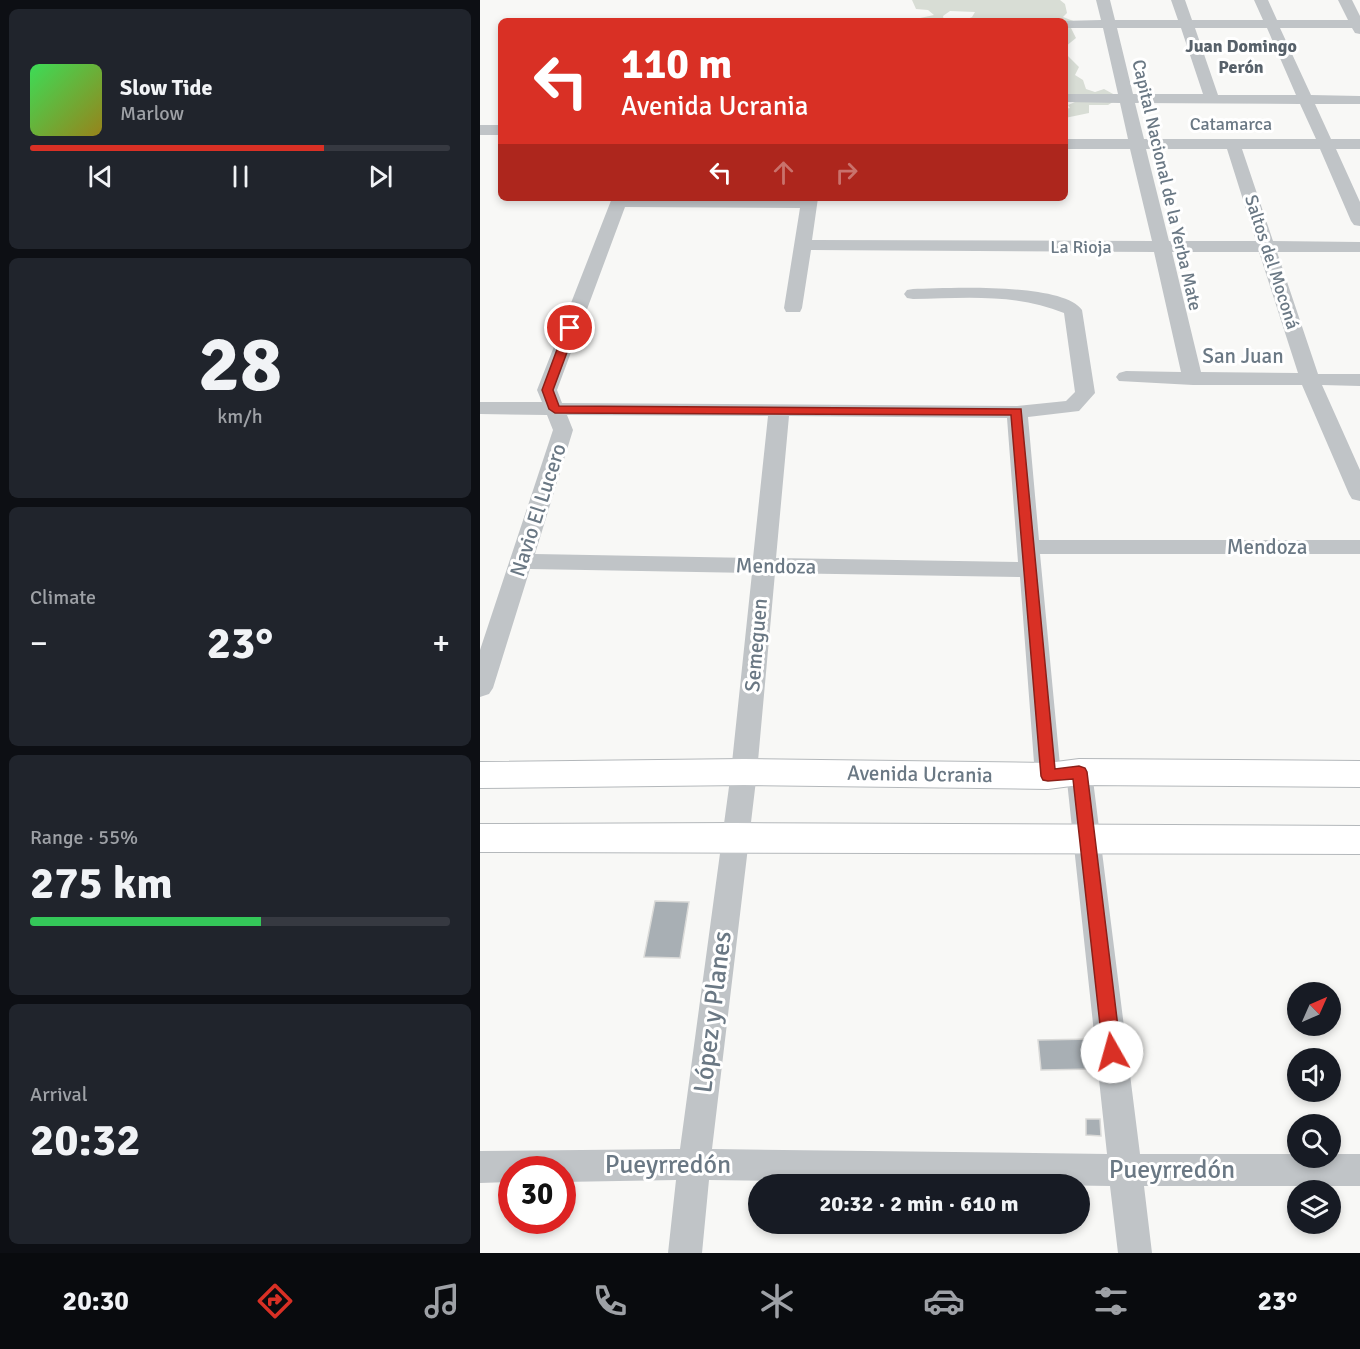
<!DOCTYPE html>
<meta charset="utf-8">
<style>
body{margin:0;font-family:Signika,sans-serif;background:#20242c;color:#f1f3f6;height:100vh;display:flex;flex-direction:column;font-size:22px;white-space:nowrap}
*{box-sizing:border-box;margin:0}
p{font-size:20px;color:#9ea1a6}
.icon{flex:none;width:33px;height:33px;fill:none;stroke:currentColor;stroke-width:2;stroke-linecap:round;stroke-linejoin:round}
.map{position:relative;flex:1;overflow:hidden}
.details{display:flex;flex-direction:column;gap:9px;padding:9px;background:#0d0f14;width:480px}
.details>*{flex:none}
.top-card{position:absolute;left:18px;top:18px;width:570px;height:183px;border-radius:9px;box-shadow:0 3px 9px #0003;background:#d93025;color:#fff;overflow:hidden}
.needle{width:39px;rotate:45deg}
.tools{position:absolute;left:807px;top:982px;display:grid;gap:12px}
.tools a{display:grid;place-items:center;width:54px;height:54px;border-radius:50%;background:#171b24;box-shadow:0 3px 9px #0003;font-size:30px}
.speed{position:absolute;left:18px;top:1156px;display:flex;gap:12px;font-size:30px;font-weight:700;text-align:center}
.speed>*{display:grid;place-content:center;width:78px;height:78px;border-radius:50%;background:#171b24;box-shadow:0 3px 9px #0003;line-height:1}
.speed .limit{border:9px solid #d22;background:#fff;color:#111}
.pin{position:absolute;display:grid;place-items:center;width:51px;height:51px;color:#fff;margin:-26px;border:3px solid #fff;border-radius:50%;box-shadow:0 2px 6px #0007}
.me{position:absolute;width:66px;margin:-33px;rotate:353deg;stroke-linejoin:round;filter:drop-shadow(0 0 4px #0008)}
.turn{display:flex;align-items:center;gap:21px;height:126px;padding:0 24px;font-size:27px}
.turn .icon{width:78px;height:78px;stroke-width:2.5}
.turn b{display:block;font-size:42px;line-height:51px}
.lanes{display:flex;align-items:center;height:57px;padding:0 24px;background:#0003;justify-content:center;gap:30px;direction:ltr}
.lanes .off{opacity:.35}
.big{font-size:45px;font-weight:700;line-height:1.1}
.details .card{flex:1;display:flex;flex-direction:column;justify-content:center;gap:9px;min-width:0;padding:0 21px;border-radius:9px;background:#20242c}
.details .dial{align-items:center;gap:0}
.dial b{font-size:78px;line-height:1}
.song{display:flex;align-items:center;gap:18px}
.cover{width:72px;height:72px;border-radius:9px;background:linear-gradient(135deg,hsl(130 70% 55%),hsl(50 70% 35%))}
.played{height:6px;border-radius:3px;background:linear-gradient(90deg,#d93025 70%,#363941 70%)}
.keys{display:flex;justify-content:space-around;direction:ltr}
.heat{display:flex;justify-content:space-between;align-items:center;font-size:33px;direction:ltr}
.charge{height:9px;border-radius:4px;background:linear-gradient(90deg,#34c759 55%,#363941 0)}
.trip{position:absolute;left:268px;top:1174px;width:342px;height:60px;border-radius:30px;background:#171b24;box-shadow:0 3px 9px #0003;font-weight:700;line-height:60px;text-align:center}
.menu{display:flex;height:96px;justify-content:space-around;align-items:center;background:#090b0e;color:#9ea1a6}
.menu .icon{width:42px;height:42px}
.menu .active{color:#d93025}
.menu b{font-size:27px;color:#f1f3f6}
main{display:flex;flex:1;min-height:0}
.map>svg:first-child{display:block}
.green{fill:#d8ddd5}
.building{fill:#a8afb4;stroke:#dadad8;stroke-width:1.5}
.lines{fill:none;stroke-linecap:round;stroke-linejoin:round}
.major-casing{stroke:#b4b8bb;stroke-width:2}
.minor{fill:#c0c4c7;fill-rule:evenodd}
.major{fill:#fff;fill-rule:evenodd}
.route{fill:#d93025;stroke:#8d1f18;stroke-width:1.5}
.labels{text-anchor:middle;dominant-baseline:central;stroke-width:6;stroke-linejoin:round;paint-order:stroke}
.far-neighbourhood-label{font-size:18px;font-weight:bold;fill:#57616a;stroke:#fff}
.far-street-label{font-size:18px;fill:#6a7884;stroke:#fff}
.street-label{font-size:21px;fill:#6a7884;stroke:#fff}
.near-street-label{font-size:26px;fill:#6a7884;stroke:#fff}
</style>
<main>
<section class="details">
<div class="card">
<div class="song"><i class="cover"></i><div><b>Slow Tide</b><p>Marlow</p></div></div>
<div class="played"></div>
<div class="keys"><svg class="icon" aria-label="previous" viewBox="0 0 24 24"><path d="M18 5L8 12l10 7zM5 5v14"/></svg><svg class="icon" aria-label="pause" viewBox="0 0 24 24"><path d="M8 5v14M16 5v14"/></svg><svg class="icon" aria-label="next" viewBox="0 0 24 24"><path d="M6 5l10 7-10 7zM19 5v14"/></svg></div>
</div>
<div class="card dial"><b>28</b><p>km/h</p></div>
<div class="card"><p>Climate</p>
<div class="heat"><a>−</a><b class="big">23°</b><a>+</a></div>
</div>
<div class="card"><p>Range · 55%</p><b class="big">275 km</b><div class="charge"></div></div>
<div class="card"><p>Arrival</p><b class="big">20:32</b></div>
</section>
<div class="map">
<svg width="880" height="1253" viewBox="0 0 880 1253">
<rect width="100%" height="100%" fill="#f8f8f6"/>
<path class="green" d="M432,0H580L585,4L587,13L583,17L609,27L591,28L596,38L585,47V21H483L492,17L495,12L470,11L463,16L464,21H439L440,18L454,15L448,10L436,9Z
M585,50L586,54L599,67L595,75L603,80L606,89L615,92L624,89L635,95L633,102L628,105H609V113L585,118V109L590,108L588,105L595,102L585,101Z"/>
<path class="building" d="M175,901L209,902L200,958L164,957Z
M612,1039L616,1069L561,1070L558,1040Z
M606,1119H620L621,1136L606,1135Z"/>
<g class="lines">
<g class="major-casing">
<path id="major" d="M264,759L568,763L599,759L880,761V787L599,785L568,789L264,785L0,788V762Z
M255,823L880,826V854L0,852V824Z"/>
</g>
<path class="minor" d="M616,0H630L635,20H698L691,0H705L712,20H783L774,0H788L797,20H868L858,0H872L880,16V34L875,33L872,28H800L831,95L880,96V104H835L851,139H880V149H856L880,202V226L874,225L871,221L840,149H762L793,241L880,242V252H797L838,374H880V386L842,385L880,470V501L872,499L869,494L822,385H713L639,381L636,377L639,373L646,371L701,372L674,252L331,250L322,308L320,312H306L304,308L320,208L145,207L77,390L82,403L537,406L586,401L595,392L584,313C536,293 484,298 433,299L427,298L424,294L427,290L433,289C466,288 583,282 602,310L615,393L599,411L548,417L559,540H880V554H560L581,776L577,783L568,786L559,783L555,776L540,577L295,573L277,772L232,1149L627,1154L586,772L590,765L599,762L608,765L612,772L660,1154H818V1158H850V1154H880V1186H664L672,1253H638L630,1186L229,1180L222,1253H188L196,1180L82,1182V1170H32V1182L0,1183V1151L200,1149L251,772L272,573L50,569L13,688L9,694L0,697V650L73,430L67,415L0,414V402H62L57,390L132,198H338L332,240L672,241L650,149H585V139H648L640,103L585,102V94H638L623,28H585V21H581L621,20ZM637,28H701L723,94H653ZM715,28H787L816,95H738ZM655,103L820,104L836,139H664ZM666,149H747L776,241H689ZM692,252H779L818,373L721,372ZM87,415L288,416L273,558L55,554L93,430ZM309,416L527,418L538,562L296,558Z
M0,125H21V135H0Z"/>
<use href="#major" class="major"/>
</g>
<path class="route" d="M90,325L96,328L73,390L79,406L541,409L575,769L599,766L605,768L607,772L641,1052L638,1057L632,1060L625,1057L623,1052L593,779L568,781L563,780L561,776L531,415L75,413L69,409L62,390L85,328Z"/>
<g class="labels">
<g class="far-neighbourhood-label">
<text x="761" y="46">Juan Domingo<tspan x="761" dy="21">Perón</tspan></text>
</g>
<g class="far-street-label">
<text x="751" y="124">Catamarca</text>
<text transform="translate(687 185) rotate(77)">Capital Nacional de la Yerba Mate</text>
<text x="601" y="247">La Rioja</text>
<text transform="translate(792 262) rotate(72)">Saltos del Moconá</text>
</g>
<g class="street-label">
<text x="763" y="356">San Juan</text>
<text transform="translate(58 510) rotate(-72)">Navio El Lucero</text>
<text x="787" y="547">Mendoza</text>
<text transform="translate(296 566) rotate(1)">Mendoza</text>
<text transform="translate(276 645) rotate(-85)">Semeguen</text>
<text transform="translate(440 774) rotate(1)">Avenida Ucrania</text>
</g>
<g class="near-street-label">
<text transform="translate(233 1012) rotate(-83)">López y Planes</text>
<text x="188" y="1165">Pueyrredón</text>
<text x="692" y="1170">Pueyrredón</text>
</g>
</g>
</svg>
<div class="tools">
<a><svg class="needle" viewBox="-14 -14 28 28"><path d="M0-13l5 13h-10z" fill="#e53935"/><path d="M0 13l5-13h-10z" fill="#9ea1a6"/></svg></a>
<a><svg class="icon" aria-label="sound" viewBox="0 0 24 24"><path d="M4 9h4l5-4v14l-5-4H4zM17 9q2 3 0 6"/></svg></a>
<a><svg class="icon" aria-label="search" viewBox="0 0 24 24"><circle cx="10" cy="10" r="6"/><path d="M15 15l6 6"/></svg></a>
<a><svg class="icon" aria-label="layers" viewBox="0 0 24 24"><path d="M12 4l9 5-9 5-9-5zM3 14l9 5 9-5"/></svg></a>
</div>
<div class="speed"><div class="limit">30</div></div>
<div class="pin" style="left:90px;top:328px;background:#d93025"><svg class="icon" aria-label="arrive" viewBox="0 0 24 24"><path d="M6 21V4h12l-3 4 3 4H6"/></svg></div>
<svg class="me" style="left:632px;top:1052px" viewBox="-20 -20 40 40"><circle r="19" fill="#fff"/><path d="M0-13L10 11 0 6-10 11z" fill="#d93025"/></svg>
<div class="trip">20:32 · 2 min · 610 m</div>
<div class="top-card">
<div class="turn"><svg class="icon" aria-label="left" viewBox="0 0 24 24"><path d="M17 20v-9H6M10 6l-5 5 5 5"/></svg><div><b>110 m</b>Avenida Ucrania</div></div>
<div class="lanes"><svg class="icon" aria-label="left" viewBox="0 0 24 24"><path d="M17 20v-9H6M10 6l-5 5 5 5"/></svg><svg class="icon off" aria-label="ahead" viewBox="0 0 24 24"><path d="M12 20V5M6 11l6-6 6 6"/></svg><svg class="icon off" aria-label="right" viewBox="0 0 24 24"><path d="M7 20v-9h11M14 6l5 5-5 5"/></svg></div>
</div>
</div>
</main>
<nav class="menu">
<b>20:30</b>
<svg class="icon active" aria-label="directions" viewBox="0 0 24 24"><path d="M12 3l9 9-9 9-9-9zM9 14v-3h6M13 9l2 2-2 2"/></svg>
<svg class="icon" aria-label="music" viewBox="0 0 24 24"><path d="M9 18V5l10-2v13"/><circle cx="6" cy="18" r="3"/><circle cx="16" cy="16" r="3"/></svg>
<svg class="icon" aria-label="phone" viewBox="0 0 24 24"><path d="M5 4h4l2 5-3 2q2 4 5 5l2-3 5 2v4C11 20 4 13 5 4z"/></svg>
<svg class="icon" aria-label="climate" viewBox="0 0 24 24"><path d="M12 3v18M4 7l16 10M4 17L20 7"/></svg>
<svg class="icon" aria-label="car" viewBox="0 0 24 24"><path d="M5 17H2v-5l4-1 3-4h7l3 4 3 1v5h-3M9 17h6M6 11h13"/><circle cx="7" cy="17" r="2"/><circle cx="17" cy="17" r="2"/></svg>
<svg class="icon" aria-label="filters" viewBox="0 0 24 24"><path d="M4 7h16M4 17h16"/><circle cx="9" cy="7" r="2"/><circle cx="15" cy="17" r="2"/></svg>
<b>23°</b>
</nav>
